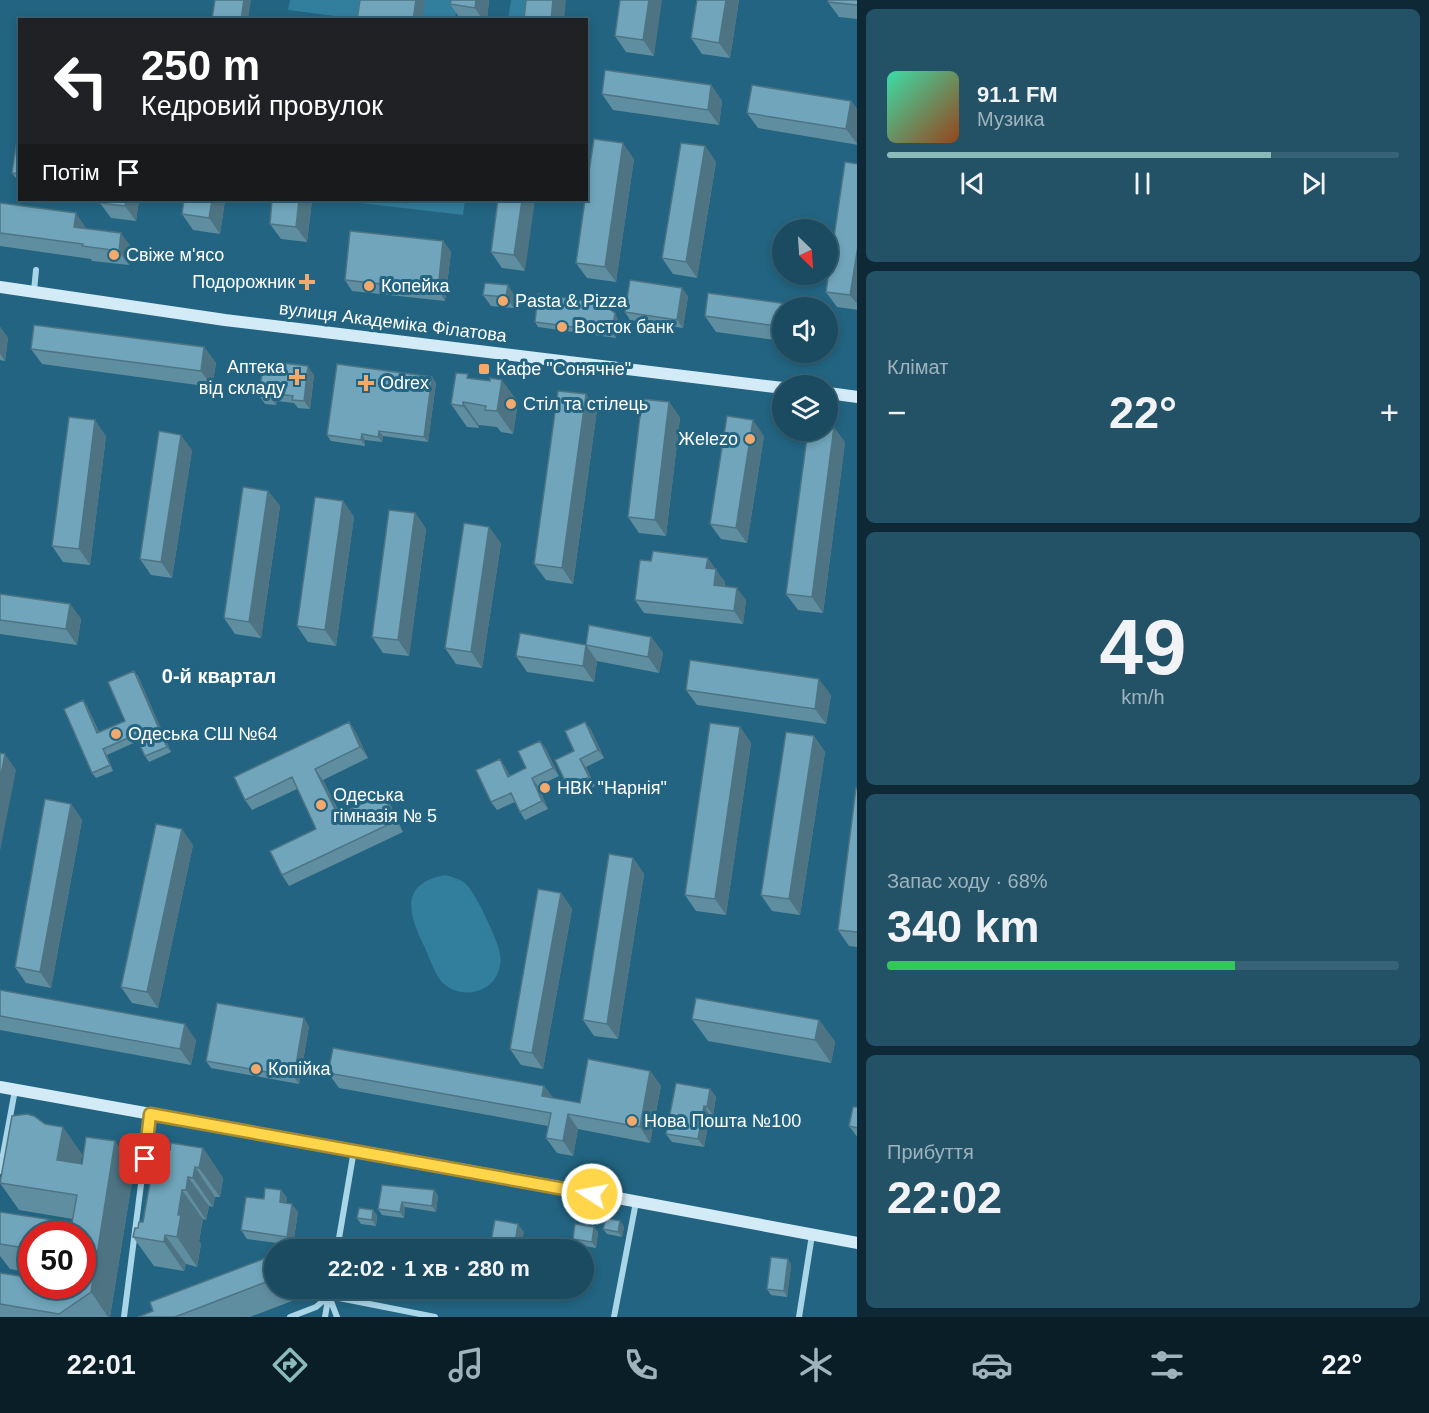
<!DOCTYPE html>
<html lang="uk">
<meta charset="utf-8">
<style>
body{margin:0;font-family:Helvetica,sans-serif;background:#235267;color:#f1f3f6;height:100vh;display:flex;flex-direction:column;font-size:22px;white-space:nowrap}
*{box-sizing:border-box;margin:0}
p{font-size:20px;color:#9fb3bd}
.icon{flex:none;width:33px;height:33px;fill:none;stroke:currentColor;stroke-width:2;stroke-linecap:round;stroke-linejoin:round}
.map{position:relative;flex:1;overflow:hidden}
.panel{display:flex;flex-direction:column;gap:9px;padding:9px;background:#0e2935;width:572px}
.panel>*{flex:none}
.banner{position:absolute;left:18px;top:18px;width:570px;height:183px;border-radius:0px;box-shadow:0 3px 9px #0003,0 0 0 2px #386376;background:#202124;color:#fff;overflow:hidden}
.needle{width:39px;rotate:155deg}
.controls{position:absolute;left:772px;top:219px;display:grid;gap:12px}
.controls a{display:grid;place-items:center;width:66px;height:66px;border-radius:50%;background:#1a4b61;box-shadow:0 3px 9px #0003,0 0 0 2px #386376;font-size:30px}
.speed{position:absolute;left:18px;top:1221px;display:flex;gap:12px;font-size:30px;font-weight:700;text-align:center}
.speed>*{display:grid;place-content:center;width:78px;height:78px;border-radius:50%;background:#1a4b61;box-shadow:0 3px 9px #0003,0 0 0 2px #386376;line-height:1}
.speed .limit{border:9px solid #d22;background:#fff;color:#111}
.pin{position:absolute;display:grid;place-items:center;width:51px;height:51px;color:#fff;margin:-26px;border-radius:12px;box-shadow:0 3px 9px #0006}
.me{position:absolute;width:66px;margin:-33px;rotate:281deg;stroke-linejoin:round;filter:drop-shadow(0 0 4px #0008)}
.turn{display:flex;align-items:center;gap:21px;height:126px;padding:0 24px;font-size:27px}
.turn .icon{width:78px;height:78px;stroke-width:2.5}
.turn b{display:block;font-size:42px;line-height:51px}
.then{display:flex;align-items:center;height:57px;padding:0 24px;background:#0003;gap:12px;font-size:22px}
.big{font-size:45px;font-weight:700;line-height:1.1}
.panel .tile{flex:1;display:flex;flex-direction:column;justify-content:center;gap:9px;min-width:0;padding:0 21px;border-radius:9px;background:#235267}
.panel .dial{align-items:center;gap:0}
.dial b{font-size:78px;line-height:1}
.song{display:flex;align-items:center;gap:18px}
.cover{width:72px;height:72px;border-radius:9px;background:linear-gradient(135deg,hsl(160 70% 55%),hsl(20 70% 35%))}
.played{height:6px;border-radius:3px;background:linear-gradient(90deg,#8bbbb9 75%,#386376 75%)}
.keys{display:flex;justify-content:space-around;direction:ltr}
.heat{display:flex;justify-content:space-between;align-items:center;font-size:33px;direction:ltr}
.charge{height:9px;border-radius:4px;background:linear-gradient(90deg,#34c759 68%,#386376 0)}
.trip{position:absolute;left:264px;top:1239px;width:330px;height:60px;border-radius:30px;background:#1a4b61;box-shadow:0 3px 9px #0003,0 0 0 2px #386376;font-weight:700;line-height:60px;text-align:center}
.dock{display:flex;height:96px;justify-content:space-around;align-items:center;background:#0a1e27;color:#9fb3bd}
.dock .icon{width:42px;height:42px}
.dock .active{color:#8bbbb9}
.dock b{font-size:27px;color:#f1f3f6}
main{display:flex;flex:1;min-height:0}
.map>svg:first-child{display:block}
.green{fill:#327e9d}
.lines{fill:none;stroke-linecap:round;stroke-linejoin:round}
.street{stroke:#a9d5e8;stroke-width:6}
.secondary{stroke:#d3ebf6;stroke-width:12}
.wall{fill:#608ea1}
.shaded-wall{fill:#4e7483}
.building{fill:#70a5bb;stroke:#4e7483;stroke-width:1.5}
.route-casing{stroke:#a68a30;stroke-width:15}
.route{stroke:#ffd54a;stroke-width:10}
.poi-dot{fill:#f3a96b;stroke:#226481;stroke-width:2}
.labels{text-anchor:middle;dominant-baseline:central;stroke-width:6;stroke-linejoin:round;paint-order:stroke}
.poi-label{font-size:18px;fill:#fff;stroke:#226481;text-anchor:start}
.street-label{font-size:18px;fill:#fff;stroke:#226481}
.neighbourhood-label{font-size:20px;font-weight:bold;fill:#fff;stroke:#226481}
</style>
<main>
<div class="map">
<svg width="858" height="1317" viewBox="0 0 858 1317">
<rect width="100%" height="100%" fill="#226481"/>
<path class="green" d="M290,0H458L455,19H352L351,18L288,10Z
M511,0H530L528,19L508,20Z
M334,200H465L463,215Z
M445,875C453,877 460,879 466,884C475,892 499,942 500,954C502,963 499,972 494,980C481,996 455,997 441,981C434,972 430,959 425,948C409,915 398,884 445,875Z"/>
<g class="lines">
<path class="street" d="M34,291L36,270
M0,1171L15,1090
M337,1250L354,1150
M329,1296L435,1317
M329,1296L337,1317
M124,1317L150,1114
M290,1317L316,1307L329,1296
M325,1317L330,1288
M614,1317L636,1202
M799,1317L812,1235"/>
<path class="secondary" d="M0,287L225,320L783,388
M828,393L858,397
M0,1087L548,1185L858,1243"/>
</g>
<path class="wall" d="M489,0L487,20H461L450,4Z
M620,0L654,56L626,52L615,36Z
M697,0H739L730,58L702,54L691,38Z
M858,0V19L839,17L828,2Z
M711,85L722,101L719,125L613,110L602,94Z
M851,101L858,110V145L758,128L747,113Z
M20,121V183L12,173Z
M705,146L716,162L697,278L673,274L662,258Z
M634,159L616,282L587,278L576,263Z
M858,164V310L837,307L826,292Z
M139,200L136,221L111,218L100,203Z
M225,200L220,234L193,230L182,214Z
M312,200L307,242L281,239L270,224Z
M498,200L525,271L502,268L491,252Z
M0,203L86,228L132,248L129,265L92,261L91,259L0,246Z
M443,241L451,252L445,301L352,291L345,280Z
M483,295L515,296L514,308L491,306Z
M688,296L683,328L630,320L625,312Z
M783,308V341L716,332L705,316Z
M618,319L616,338L538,327L535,322Z
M0,327L8,338L5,361L0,360Z
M204,347L216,363L212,387L42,364L31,349Z
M314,375L310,409L298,408L294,403L277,401L276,405L265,404L259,395Z
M432,377L436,383L428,442L383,436L382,442L365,440V446L331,441L327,435Z
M471,379L518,402L513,434L501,432L497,427L479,425V428L467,427L451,404Z
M586,394L597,410L573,584L546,580L534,564Z
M669,402L680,418L666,536L639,533L628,517Z
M106,436L90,565L63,562L52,546Z
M764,436L747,543L721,539L710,524Z
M845,442L823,613L798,610L786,594Z
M192,450L172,578L151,575L140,559Z
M268,491L280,506L261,638L235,634L224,618Z
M343,501L354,517L336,646L308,642L297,626Z
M415,513L426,529L409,656L383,653L372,637Z
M501,543L482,668L456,664L445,648Z
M715,569L725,582V586L746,600L743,624L644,613L635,600Z
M0,594L70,604L81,619L77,645L0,634Z
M651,637L663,653L659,673L597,661L594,682L527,672L516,656L586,645Z
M134,671L138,676L171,752L149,762L145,756L138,741L107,755L113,771L96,778L92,773L83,700L87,706L99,732L125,721Z
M686,690L831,695L826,724L697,705Z
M349,722L356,733L368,758L323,780L340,814L390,804L403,832L289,886L282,875L316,829L297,789L252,810L245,800Z
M585,722L591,730L604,758L586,767L595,786L574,796L568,787L574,751Z
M740,727L751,743L726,915L696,911L685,895Z
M814,736L825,752L800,915L772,911L761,895Z
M540,741L546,749L559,776L538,786L548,809L525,820L520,812L515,802L497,810L491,802L500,759L505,767L510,776L526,768Z
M858,789V947L849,946L838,930Z
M71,804L82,820L51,988L26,983L15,967Z
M193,845L158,1008L132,1003L121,987Z
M633,858L644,874L618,1039L594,1036L583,1020Z
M561,893L572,909L543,1069L521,1065L510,1049Z
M0,990L196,1040L191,1065L0,1030Z
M692,1019L819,1020L835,1042L831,1063L708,1041Z
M309,1026L299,1084L211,1068L206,1061Z
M650,1071L661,1086L650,1143L578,1129L573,1156L557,1153L546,1138L548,1126L339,1088L328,1073L544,1086L553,1098L580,1103Z
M710,1089L716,1097L713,1115H710L704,1147L672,1142L666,1134Z
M858,1107V1138L849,1126Z
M203,1148L223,1178L220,1197H215L213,1207L209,1206L206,1220L203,1219L199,1241L201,1244L197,1267L186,1264L184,1271L154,1266L133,1237L138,1228L143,1222L170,1150Z
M82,1154L80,1164L134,1169L110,1317H0V1273L82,1286V1234H32V1273L10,1269L0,1256V1212L72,1223L73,1219L19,1210L0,1183Z
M281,1190L287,1198L286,1203L298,1212L293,1245L247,1239L241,1230L264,1199Z
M434,1190L438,1196L436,1212L405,1207L404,1218L382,1215L378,1209Z
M377,1215L376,1226L361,1224L357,1218Z
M620,1221L624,1227L622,1237L607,1234L603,1229Z
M594,1227L598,1232L596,1248L577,1245L573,1239Z
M274,1255V1288H302L305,1296L250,1317H138L153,1311Z
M788,1259L791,1265L787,1297L771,1295L767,1289Z
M435,1288H465L464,1297L438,1292Z"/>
<path class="shaded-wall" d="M244,0H251L248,20H241Z
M416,0H425L422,20H413Z
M476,0H489L487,20H483L475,8Z
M553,0H566L564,20H551Z
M649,0H662L654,56L643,40Z
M726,0H739L730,58L719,43Z
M711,85L722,101L719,125L708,110Z
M851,101L858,110V145L846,129Z
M623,143L634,159L616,282L605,267Z
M705,146L716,162L697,278L686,262Z
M126,200H139L136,221L125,206Z
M212,200H225L220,234L209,218Z
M299,200H312L307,242L296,227Z
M522,200H535L525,271L514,255Z
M76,213L86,228L84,241L74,227Z
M121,233L132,248L129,265L119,251Z
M443,241L451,252L445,301L438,290Z
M858,246V305L850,295Z
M508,285L515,296L514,308L506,297Z
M682,288L688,296L683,328L677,320Z
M615,313L618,319L616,338L612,332Z
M0,327L8,338L5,361L0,354Z
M204,347L216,363L212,387L201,371Z
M308,366L314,375L310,409L304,401Z
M432,377L436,383L428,442L424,437Z
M502,380L518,402L513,434L497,411Z
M271,393L277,401L276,405L270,397Z
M586,394L597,410L573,584L562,568Z
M463,402L479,425V428L463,406Z
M669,402L680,418L666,536L655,520Z
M95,420L106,436L90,565L79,549Z
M753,420L764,436L747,543L736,528Z
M834,427L845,442L823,613L812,597Z
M379,431L383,436L382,442L378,437Z
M362,434L365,440V446L361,440Z
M181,435L192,450L172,578L161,562Z
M268,491L280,506L261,638L249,622Z
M343,501L354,517L336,646L325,630Z
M415,513L426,529L409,656L398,640Z
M489,527L501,543L482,668L471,652Z
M708,558L725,582L723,598L714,585L706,568Z
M737,588L746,600L743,624L734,611Z
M70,604L81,619L77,645L66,629Z
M651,637L663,653L659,673L648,657Z
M586,645L597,661L594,682L583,666Z
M134,671L138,676L171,752L167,747Z
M819,679L831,695L826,724L815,709Z
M83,700L87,706L101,738L97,733Z
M349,722L356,733L368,758L360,747Z
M585,722L591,730L604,758L598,750Z
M740,727L751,743L726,915L715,899Z
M814,736L825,752L800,915L789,899Z
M540,741L546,749L559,776L553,768Z
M103,749L107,755L113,771L110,765Z
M5,754L16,770L0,851V780Z
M500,759L505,767L514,785L508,777Z
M580,759L586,767L595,786L589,777Z
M315,769L323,780L345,826L338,815Z
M532,778L538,786L548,809L542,801Z
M383,794L390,804L403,832L396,821Z
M71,804L82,820L51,988L40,972Z
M182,829L193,845L158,1008L147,992Z
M633,858L644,874L618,1039L607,1024Z
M561,893L572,909L543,1069L532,1053Z
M304,1018L309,1026L299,1084L294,1077Z
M819,1020L835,1042L831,1063L815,1040Z
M185,1024L196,1040L191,1065L180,1049Z
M650,1071L661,1086L650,1143L640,1127Z
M544,1086L555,1101L542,1096Z
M710,1089L716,1097L713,1115L707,1107Z
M704,1106L710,1115L704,1147L698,1139Z
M568,1114L578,1129L573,1156L563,1141Z
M63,1127L82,1154L76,1187L57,1160Z
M115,1141L134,1169L110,1317H108L91,1292Z
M203,1148L223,1178L220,1197L199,1168Z
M195,1167L215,1197L213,1207L193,1178Z
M188,1177L209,1206L206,1220L186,1190Z
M182,1190L203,1219L199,1241L201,1244L197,1267L177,1237L178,1215Z
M281,1190L287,1198L285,1210L280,1202Z
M434,1190L438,1196L436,1212L432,1206Z
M402,1202L405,1207L404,1218L400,1212Z
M292,1204L298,1212L293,1245L287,1237Z
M373,1210L377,1215L376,1226L372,1220Z
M620,1221L624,1227L622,1237L618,1232Z
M518,1224L524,1232L521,1250H514Z
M594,1227L598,1232L596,1248L592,1242Z
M165,1235L186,1264L184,1271L164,1242Z
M788,1259L791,1265L787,1297L784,1291Z
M458,1288H465L464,1297Z"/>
<path class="building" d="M215,0H244L241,20L212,19Z
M360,0H416L413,20H357Z
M451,0H476L475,8L450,4Z
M526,0H553L551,20H524Z
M620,0H649L643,40L615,36Z
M697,0H726L719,43L691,38Z
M828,0H858V5L828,2Z
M605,70L711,85L708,110L602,94Z
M752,85L851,101L846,129L747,113Z
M20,121V174L12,173Z
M594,139L623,143L605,267L576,263L585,200H586V191Z
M681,143L705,146L686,262L662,258Z
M845,162L858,164V246L850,295L826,292Z
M100,200H126L125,206L100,203Z
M184,200H212L209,218L182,214Z
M272,200H299L296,227L270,224Z
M498,200H522L514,255L491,252Z
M0,203L76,213L74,227L121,233L119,251L82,246L83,244L0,233Z
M350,231L443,241L438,290L345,280Z
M630,280L682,288L677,320L625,312Z
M485,283L508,285L506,297L483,295Z
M708,293L802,306V308H783V327L705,316Z
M538,294L600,303L615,313L612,332L535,322Z
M34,325L204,347L201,371L31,349Z
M264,361L308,366L304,401L292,400L293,396L271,393L270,397L259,395Z
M337,364L432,377L424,437L379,431L378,437L362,434L361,440L327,435Z
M456,373L468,374L467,378L490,381V378L502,380L497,411L485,410L486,406L463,402V406L451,404Z
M558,391L586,394L562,568L534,564Z
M642,399L669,402L655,520L628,517Z
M727,416L753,420L736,528L710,524Z
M69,417L95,420L79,549L52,546Z
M828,426L834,427L812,597L786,594L808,430H828Z
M159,431L181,435L161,562L140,559Z
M243,487L268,491L249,622L224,618Z
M315,497L343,501L325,630L297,626Z
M389,510L415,513L398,640L372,637Z
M464,523L489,527L471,652L445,648Z
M653,551L708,558L706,568L716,569L714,585L737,588L734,611L635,600L640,560L651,561Z
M0,594L70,604L66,629L0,620Z
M589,625L651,637L648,657L586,645Z
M520,633L586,645L583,666L516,656Z
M690,660L819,679L815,709L686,690Z
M134,671L167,747L145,756L135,735L103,749L110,765L92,773L64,709L83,700L97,733L125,721L108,682Z
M349,722L360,747L315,769L338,815L383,794L396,821L282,875L270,851L316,829L292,777L245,800L234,777Z
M585,722L598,750L580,759L589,777L568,787L555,760L574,751L565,731Z
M710,723L740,727L715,899L685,895Z
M786,732L814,736L789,899L761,895Z
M540,741L553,768L532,778L542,801L520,812L511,793L491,802L476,770L500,759L508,777L526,768L518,751Z
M0,753L5,754L0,780Z
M856,788L858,789V932L838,930Z
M45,799L71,804L40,972L15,967Z
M156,824L182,829L147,992L121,987Z
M609,854L633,858L607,1024L583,1020Z
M538,889L561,893L532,1053L510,1049Z
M0,990L185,1024L180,1049L0,1016Z
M696,998L819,1020L815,1040L692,1019Z
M217,1003L304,1018L294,1077L206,1061Z
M333,1048L544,1086L542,1096L580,1103L588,1059L650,1071L640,1127L568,1114L563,1141L546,1138L551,1113L328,1073Z
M676,1083L710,1089L707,1107L704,1106L698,1139L666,1134Z
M853,1107H858V1128L849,1126Z
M27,1114L34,1116L45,1124L63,1127L57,1160L82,1164L86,1137L115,1141L91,1292L59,1314L0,1304V1273L32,1278V1286H82V1234H32V1249L0,1244V1212L72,1223L77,1195L0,1183L12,1116Z
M171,1143L203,1148L199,1168L195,1167L193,1178L188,1177L186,1190H182L178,1215H181L177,1237L165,1235L164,1242L133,1237L135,1228H138L139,1222H143L156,1148L170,1150Z
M382,1185L434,1190L432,1206L402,1202L400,1212L378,1209Z
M265,1188L281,1190L280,1202L292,1204L287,1237L241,1230L246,1197L264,1199Z
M359,1208L373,1210L372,1220L357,1218Z
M606,1218L620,1221L618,1232L603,1229Z
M495,1220L518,1224L514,1250H503L490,1247Z
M575,1224L594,1227L592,1242L573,1239Z
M433,1245L457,1250H432Z
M274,1255V1279L175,1317H138L153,1311L150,1302Z
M771,1257L788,1259L784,1291L767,1289Z"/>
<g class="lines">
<g class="route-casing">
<path id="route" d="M145,1159L150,1114L592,1194"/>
</g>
<use href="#route" class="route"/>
</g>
<g class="poi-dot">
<circle cx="114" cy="255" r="6"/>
<path d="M304 273h6v6h6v6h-6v6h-6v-6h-6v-6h6z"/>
<circle cx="369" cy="286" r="6"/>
<circle cx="503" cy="301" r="6"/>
<circle cx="562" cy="327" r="6"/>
<rect x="478" y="363" width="12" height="12" rx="3"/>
<path d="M294 368h6v6h6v6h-6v6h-6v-6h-6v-6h6z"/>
<path d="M363 374h6v6h6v6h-6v6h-6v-6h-6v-6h6z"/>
<circle cx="511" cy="404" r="6"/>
<circle cx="750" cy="439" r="6"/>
<circle cx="116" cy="734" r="6"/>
<circle cx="545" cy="788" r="6"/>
<circle cx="321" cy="805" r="6"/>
<circle cx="256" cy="1069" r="6"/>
<circle cx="632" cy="1121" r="6"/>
</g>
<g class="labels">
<g class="poi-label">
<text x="126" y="255">Свіже м'ясо</text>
<text x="295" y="282" text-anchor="end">Подорожник</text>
<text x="381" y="286">Копейка</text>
<text x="515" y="301">Pasta &amp; Pizza</text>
<text x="574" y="327">Восток банк</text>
<text x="285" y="367" text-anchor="end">Аптека<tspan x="285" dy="21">від складу</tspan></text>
<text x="496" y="369">Кафе "Сонячне"</text>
<text x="380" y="383">Odrex</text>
<text x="523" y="404">Стіл та стілець</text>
<text x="738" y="439" text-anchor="end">Жelezo</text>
<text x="128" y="734">Одеська СШ №64</text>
<text x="557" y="788">НВК "Нарнія"</text>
<text x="333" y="795">Одеська<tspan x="333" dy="21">гімназія № 5</tspan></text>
<text x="268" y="1069">Копійка</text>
<text x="644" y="1121">Нова Пошта №100</text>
</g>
<g class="street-label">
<text transform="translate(393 322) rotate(7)">вулиця Академіка Філатова</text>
</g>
<g class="neighbourhood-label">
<text x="219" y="676">0-й квартал</text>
</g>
</g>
</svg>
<div class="controls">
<a><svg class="needle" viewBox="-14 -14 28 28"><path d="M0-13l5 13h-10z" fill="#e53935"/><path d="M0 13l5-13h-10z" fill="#9fb3bd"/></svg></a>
<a><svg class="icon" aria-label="sound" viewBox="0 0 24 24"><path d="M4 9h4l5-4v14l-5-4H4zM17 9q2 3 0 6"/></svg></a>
<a><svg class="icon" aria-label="layers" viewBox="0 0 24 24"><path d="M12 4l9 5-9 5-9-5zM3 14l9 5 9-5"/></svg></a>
</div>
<div class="speed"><div class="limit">50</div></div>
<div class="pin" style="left:145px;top:1159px;background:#d93025"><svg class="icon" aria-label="arrive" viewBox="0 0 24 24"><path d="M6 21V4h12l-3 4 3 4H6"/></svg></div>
<svg class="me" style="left:592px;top:1194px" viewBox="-20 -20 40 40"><circle r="17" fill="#ffd54a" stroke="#fff" stroke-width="3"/><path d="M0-11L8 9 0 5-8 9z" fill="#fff"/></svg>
<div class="trip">22:02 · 1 хв · 280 m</div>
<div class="banner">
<div class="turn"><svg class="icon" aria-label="left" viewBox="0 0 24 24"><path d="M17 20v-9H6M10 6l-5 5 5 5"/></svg><div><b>250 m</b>Кедровий провулок</div></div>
<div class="then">Потім<svg class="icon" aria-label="arrive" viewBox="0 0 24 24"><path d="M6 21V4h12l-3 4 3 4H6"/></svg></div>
</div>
</div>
<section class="panel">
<div class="tile">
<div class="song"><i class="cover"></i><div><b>91.1 FM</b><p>Музика</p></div></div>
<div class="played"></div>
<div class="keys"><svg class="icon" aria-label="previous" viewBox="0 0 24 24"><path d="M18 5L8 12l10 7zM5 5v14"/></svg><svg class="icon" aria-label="pause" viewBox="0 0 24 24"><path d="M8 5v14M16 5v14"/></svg><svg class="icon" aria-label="next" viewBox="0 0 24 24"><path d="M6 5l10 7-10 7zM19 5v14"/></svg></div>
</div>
<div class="tile"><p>Клімат</p>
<div class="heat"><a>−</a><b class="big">22°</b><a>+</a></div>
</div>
<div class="tile dial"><b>49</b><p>km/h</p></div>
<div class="tile"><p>Запас ходу · 68%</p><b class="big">340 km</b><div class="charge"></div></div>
<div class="tile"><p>Прибуття</p><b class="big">22:02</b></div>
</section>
</main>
<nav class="dock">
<b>22:01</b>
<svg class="icon active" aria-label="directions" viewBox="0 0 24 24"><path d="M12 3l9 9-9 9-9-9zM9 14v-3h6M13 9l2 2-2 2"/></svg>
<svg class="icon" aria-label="music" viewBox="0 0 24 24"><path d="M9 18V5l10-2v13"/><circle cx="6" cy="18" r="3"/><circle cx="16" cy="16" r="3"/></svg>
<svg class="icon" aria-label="phone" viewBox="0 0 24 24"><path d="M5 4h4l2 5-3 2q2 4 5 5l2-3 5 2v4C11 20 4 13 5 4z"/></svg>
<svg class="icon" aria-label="climate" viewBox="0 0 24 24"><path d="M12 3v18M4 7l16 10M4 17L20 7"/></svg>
<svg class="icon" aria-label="car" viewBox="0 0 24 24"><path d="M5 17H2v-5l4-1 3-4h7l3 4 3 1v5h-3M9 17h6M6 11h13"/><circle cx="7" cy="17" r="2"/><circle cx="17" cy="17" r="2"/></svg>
<svg class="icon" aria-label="filters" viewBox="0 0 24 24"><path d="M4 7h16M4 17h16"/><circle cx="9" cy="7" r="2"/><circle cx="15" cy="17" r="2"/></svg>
<b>22°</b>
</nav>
